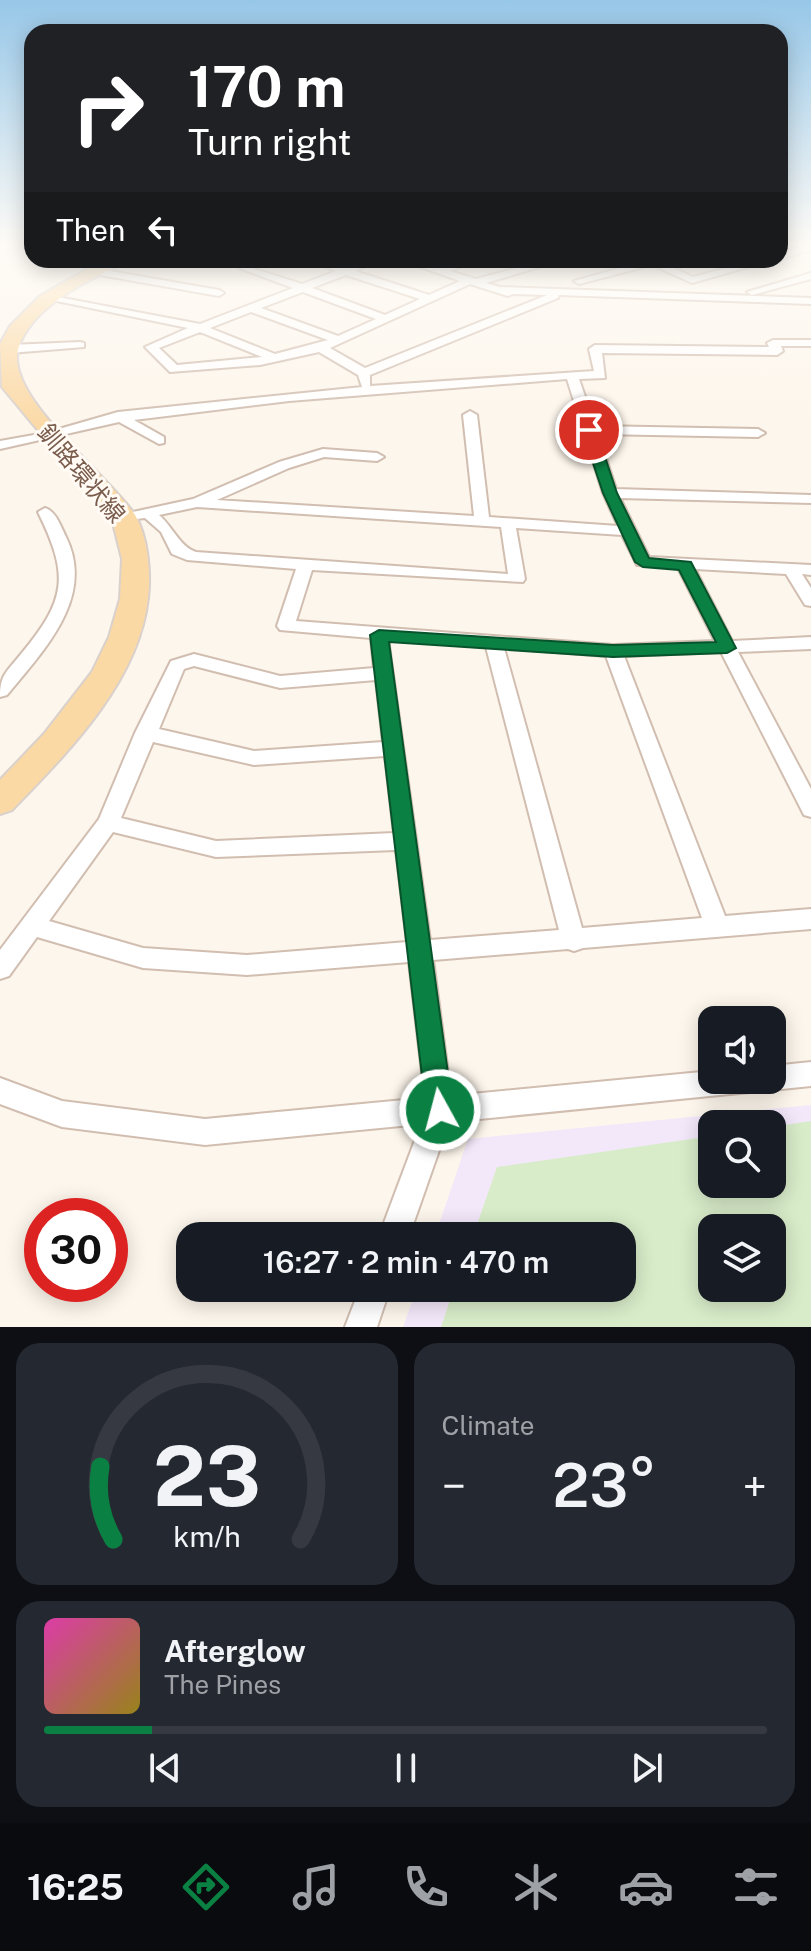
<!DOCTYPE html>
<meta charset="utf-8">
<style>
body{margin:0;font-family:"Public Sans","Noto Sans JP",sans-serif;background:#242831;color:#f1f3f6;height:100vh;display:flex;flex-direction:column;font-size:30px;white-space:nowrap}
*{box-sizing:border-box;margin:0}
p{font-size:26px;color:#9ea1a6}
.icon{flex:none;width:44px;height:44px;fill:none;stroke:currentColor;stroke-width:2;stroke-linecap:round;stroke-linejoin:round}
.map{position:relative;height:1327px;overflow:hidden}
.panel{display:flex;flex-direction:column;gap:16px;padding:16px;background:#0d0f14;flex:1}
.panel>*{flex:none}
.guide{position:absolute;left:24px;top:24px;width:764px;height:244px;border-radius:24px;box-shadow:0 4px 20px #0003;background:#202124;color:#fff;overflow:hidden}
.tools{position:absolute;left:698px;top:1006px;display:grid;gap:16px}
.tools a{display:grid;place-items:center;width:88px;height:88px;border-radius:16px;background:#171b24;box-shadow:0 4px 20px #0003;font-size:40px}
.speed{position:absolute;left:24px;top:1198px;display:flex;gap:16px;font-size:40px;font-weight:700;text-align:center}
.speed>*{display:grid;place-content:center;width:104px;height:104px;border-radius:50%;background:#171b24;box-shadow:0 4px 20px #0003;line-height:1}
.speed .limit{border:12px solid #d22;background:#fff;color:#111}
.pin{position:absolute;display:grid;place-items:center;width:68px;height:68px;color:#fff;margin:-34px;border:4px solid #fff;border-radius:50%;box-shadow:0 2px 8px #0007}
.me{position:absolute;width:88px;margin:-44px;rotate:353deg;stroke-linejoin:round;filter:drop-shadow(0 0 6px #0008)}
.turn{display:flex;align-items:center;gap:28px;height:168px;padding:0 32px;font-size:36px}
.turn .icon{width:104px;height:104px;stroke-width:2.5}
.turn b{display:block;font-size:56px;line-height:68px}
.then{display:flex;align-items:center;height:76px;padding:0 32px;background:#0003;gap:16px;font-size:30px}
.big{font-size:60px;font-weight:600;line-height:1.1}
.panel .tile{flex:1;display:flex;flex-direction:column;justify-content:center;gap:12px;min-width:0;padding:0 28px;border-radius:24px;background:#242831}
.panel .dial{align-items:center;gap:0}
.dial svg{height:208px;overflow:visible;fill:none;stroke:#363941;stroke-width:7;stroke-linecap:round;text-anchor:middle}
.dial text{fill:#f1f3f6;stroke:none}
.song{display:flex;align-items:center;gap:24px}
.cover{width:96px;height:96px;border-radius:12px;background:linear-gradient(135deg,hsl(320 70% 55%),hsl(50 70% 35%))}
.played{height:8px;border-radius:4px;background:linear-gradient(90deg,#0b8043 15%,#363941 15%)}
.keys{display:flex;justify-content:space-around;direction:ltr}
.heat{display:flex;justify-content:space-between;align-items:center;font-size:44px;direction:ltr}
.panel .tiles{flex:1;display:grid;gap:16px;grid-template-columns:1fr 1fr}
.tile:last-child{grid-column:span 2}
.trip{position:absolute;left:176px;top:1222px;width:460px;height:80px;border-radius:24px;background:#171b24;box-shadow:0 4px 20px #0003;font-weight:600;line-height:80px;text-align:center}
.tabs{display:flex;height:128px;justify-content:space-around;align-items:center;background:#090b0e;color:#9ea1a6}
.tabs .icon{width:56px;height:56px}
.tabs .selected{color:#0b8043}
.tabs b{font-size:36px;color:#f1f3f6}
.map>svg:first-child{display:block}
.education{fill:#f3e8fa;fill-rule:evenodd}
.green{fill:#d8ecc9;fill-rule:evenodd}
.lines{fill:none;stroke-linecap:round;stroke-linejoin:round}
.minor-casing{stroke:#d1beb0;stroke-width:4}
.primary-casing{stroke:#dad1cd;stroke-width:4}
.minor{fill:#fff;fill-rule:evenodd}
.primary{fill:#fbd9a5;fill-rule:evenodd}
.route{fill:#0b8043;stroke:#07532c;stroke-width:2}
.labels{text-anchor:middle;dominant-baseline:central;stroke-width:6;stroke-linejoin:round;paint-order:stroke}
.street-label{font-size:24px;fill:#7a5c4d;stroke:#fffaf3}
</style>
<div class="map">
<svg width="811" height="1327" viewBox="0 0 811 1327">
<rect width="100%" height="100%" fill="#fdf6ec"/>
<path class="education" d="M811,1105V1327H403L417,1288H622V1236H435L468,1139ZM712,1124H772V1184H712ZM712,1228H772V1288H712Z"/>
<path class="green" d="M811,1121V1327H441L454,1288H622V1236H473L497,1167L712,1136V1184H772V1127ZM712,1228H772V1288H712Z"/>
<g class="lines">
<g class="minor-casing">
<path id="minor" d="M811,244V250L780,259V253Z
M181,260H201L206,263L201,266Z
M307,260C320,260 336,268 346,267C358,266 367,260 379,260L355,271L429,295L460,281L401,260C415,260 427,268 440,267C453,267 465,260 479,260L450,271L476,279L547,260H563L486,283L500,287L811,298V304L559,295L558,298L370,375V386L594,371L589,349L595,345L769,347L767,343L773,340H811V346H781L783,351L777,355L602,353L605,378L579,379L595,426L758,429L765,433L758,437L598,434L616,489L811,495V503L620,498L649,557L811,565V575L802,574L811,588V606L805,605L786,574L695,569L732,641L811,637V649L738,652L811,789V817L804,815L801,809L721,652L624,656L725,916L811,909V929L583,948L574,951L568,949L433,960L451,1096L712,1071V1080H772V1066L811,1062V1086L772,1090L761,1084L759,1089L750,1092L449,1122L409,1236H379L421,1124L205,1145L62,1127L0,1104V1078L62,1101L205,1119L425,1098L409,962L247,975L143,968L37,937L9,976L0,979V950L99,819L135,733L171,661L194,654L280,676L374,668L371,638L280,630L277,626L296,569L187,560L172,554L161,532L145,518L119,521V515L193,499L279,462L323,449L377,453L384,457L377,461L324,457L289,468L217,500L474,516L463,415L470,411L477,415L489,517L618,526L603,493L567,379L289,401L134,420L164,437V443L159,444L119,422L0,449V441L45,433L118,412L362,387L358,375L319,352L260,365L170,372L145,347L188,328L42,298L47,295L200,324L293,288L239,268V264L302,284L336,271ZM346,275L420,299L385,315L312,288ZM470,284L508,296L513,294L547,295L365,368L330,348ZM303,292L376,319L338,336L261,308ZM251,312L328,340L275,354L210,328ZM200,332L262,357L177,365L159,348ZM197,507L501,527L508,574L196,552C179,546 173,527 159,515ZM516,528L622,535L637,565L678,568L715,641L613,645L296,621L312,570L523,582L525,579ZM388,639L486,647L559,930L430,940ZM504,648L606,656L702,918L582,928ZM194,666L280,688L376,680L383,742L254,751L159,729L184,669ZM153,742L254,765L385,756L394,833L216,841L121,818ZM113,832L216,857L396,850L407,942L247,955L143,948L49,921Z
M649,260H667L663,263L693,277L756,260H772L692,283L652,265L579,284L574,281Z
M93,268L219,290L224,293L219,296L89,273L88,271Z
M811,273V279L752,295L747,292Z
M80,342L84,343V347L10,353L4,349L10,345Z
M45,508C56,511 61,527 66,537C96,598 43,651 7,695L0,697C0,674 7,672 21,654C67,599 69,575 38,512Z
M360,1288H390L377,1327H345Z"/>
</g>
<g class="primary-casing">
<path id="primary" d="M103,260H125C117,268 104,272 94,278C66,292 30,315 19,346C1,395 108,474 135,515C148,537 151,573 148,598C139,682 67,753 12,810L0,814V780L44,734L92,672L109,637L120,599L122,559L112,519L2,387L0,344L10,326L40,296Z"/>
</g>
<use href="#minor" class="minor"/>
<use href="#primary" class="primary"/>
</g>
<linearGradient id="sky" x2="0" y2="1"><stop stop-color="#97c7e8"/><stop offset="0.57" stop-color="#fefbf6"/><stop offset="1" stop-color="#fefbf6" stop-opacity="0"/></linearGradient>
<rect width="811" height="429" fill="url(#sky)"/>
<path class="route" d="M589,426L596,430L617,493L649,558L691,562L736,648L727,653L613,657L389,642L453,1110L449,1119L440,1123L430,1119L426,1110L370,635L379,630L613,645L716,642L679,570L643,567L635,562L603,493L582,430Z"/>
<g class="labels">
<g class="street-label">
<text transform="translate(82 473) rotate(50)">釧路環状線</text>
</g>
</g>
</svg>
<div class="tools">
<a><svg class="icon" aria-label="sound" viewBox="0 0 24 24"><path d="M4 9h4l5-4v14l-5-4H4zM17 9q2 3 0 6"/></svg></a>
<a><svg class="icon" aria-label="search" viewBox="0 0 24 24"><circle cx="10" cy="10" r="6"/><path d="M15 15l6 6"/></svg></a>
<a><svg class="icon" aria-label="layers" viewBox="0 0 24 24"><path d="M12 4l9 5-9 5-9-5zM3 14l9 5 9-5"/></svg></a>
</div>
<div class="speed"><div class="limit">30</div></div>
<div class="pin" style="left:589px;top:430px;background:#d93025"><svg class="icon" aria-label="arrive" viewBox="0 0 24 24"><path d="M6 21V4h12l-3 4 3 4H6"/></svg></div>
<svg class="me" style="left:440px;top:1110px" viewBox="-20 -20 40 40"><circle r="17" fill="#0b8043" stroke="#fff" stroke-width="3"/><path d="M0-11L8 9 0 5-8 9z" fill="#fff"/></svg>
<div class="trip">16:27 · 2 min · 470 m</div>
<div class="guide">
<div class="turn"><svg class="icon" aria-label="right" viewBox="0 0 24 24"><path d="M7 20v-9h11M14 6l5 5-5 5"/></svg><div><b>170 m</b>Turn right</div></div>
<div class="then">Then<svg class="icon" aria-label="left" viewBox="0 0 24 24"><path d="M17 20v-9H6M10 6l-5 5 5 5"/></svg></div>
</div>
</div>
<section class="panel">
<div class="tiles">
<div class="tile dial"><svg viewBox="0 0 100 80">
<path d="M14 69A42 42 0 1 1 86 69"/>
<path d="M14 69A42 42 0 0 1 9 41" stroke="#0b8043"/>
<text x="50" y="56" font-size="32" font-weight="700">23</text>
<text x="50" y="72" font-size="11">km/h</text>
</svg></div>
<div class="tile"><p>Climate</p>
<div class="heat"><a>−</a><b class="big">23°</b><a>+</a></div>
</div>
<div class="tile">
<div class="song"><i class="cover"></i><div><b>Afterglow</b><p>The Pines</p></div></div>
<div class="played"></div>
<div class="keys"><svg class="icon" aria-label="previous" viewBox="0 0 24 24"><path d="M18 5L8 12l10 7zM5 5v14"/></svg><svg class="icon" aria-label="pause" viewBox="0 0 24 24"><path d="M8 5v14M16 5v14"/></svg><svg class="icon" aria-label="next" viewBox="0 0 24 24"><path d="M6 5l10 7-10 7zM19 5v14"/></svg></div>
</div>
</div>
</section>
<nav class="tabs">
<b>16:25</b>
<svg class="icon selected" aria-label="directions" viewBox="0 0 24 24"><path d="M12 3l9 9-9 9-9-9zM9 14v-3h6M13 9l2 2-2 2"/></svg>
<svg class="icon" aria-label="music" viewBox="0 0 24 24"><path d="M9 18V5l10-2v13"/><circle cx="6" cy="18" r="3"/><circle cx="16" cy="16" r="3"/></svg>
<svg class="icon" aria-label="phone" viewBox="0 0 24 24"><path d="M5 4h4l2 5-3 2q2 4 5 5l2-3 5 2v4C11 20 4 13 5 4z"/></svg>
<svg class="icon" aria-label="climate" viewBox="0 0 24 24"><path d="M12 3v18M4 7l16 10M4 17L20 7"/></svg>
<svg class="icon" aria-label="car" viewBox="0 0 24 24"><path d="M5 17H2v-5l4-1 3-4h7l3 4 3 1v5h-3M9 17h6M6 11h13"/><circle cx="7" cy="17" r="2"/><circle cx="17" cy="17" r="2"/></svg>
<svg class="icon" aria-label="filters" viewBox="0 0 24 24"><path d="M4 7h16M4 17h16"/><circle cx="9" cy="7" r="2"/><circle cx="15" cy="17" r="2"/></svg>
</nav>
